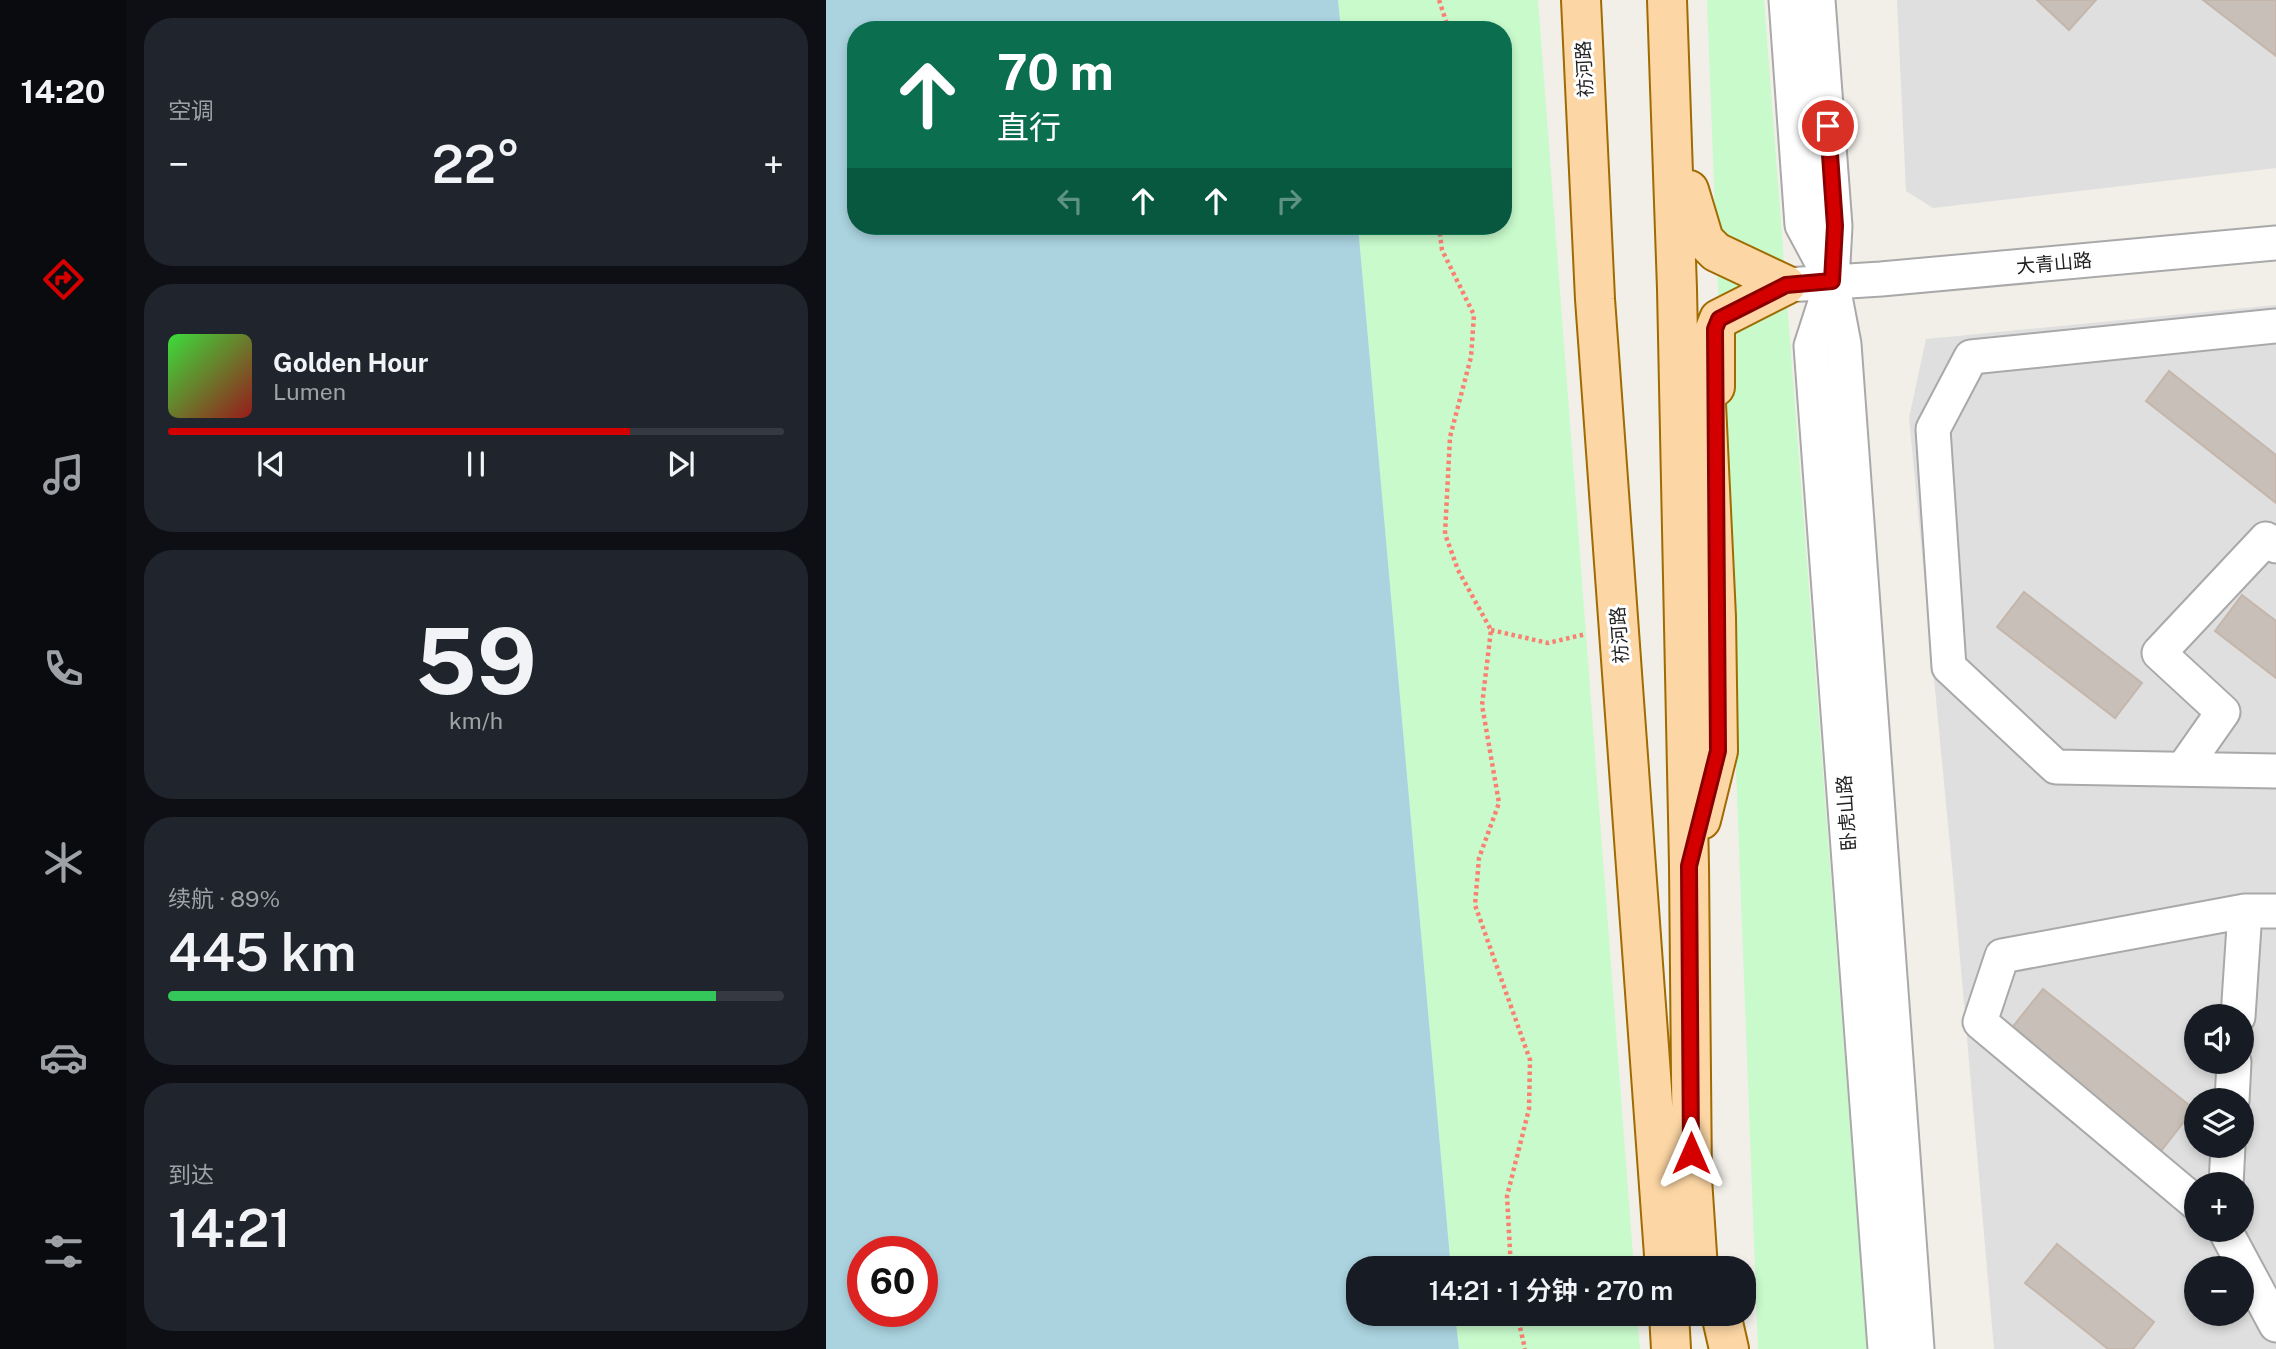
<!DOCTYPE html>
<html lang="zh">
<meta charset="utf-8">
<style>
body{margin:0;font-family:"Public Sans","Noto Sans SC",sans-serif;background:#20242c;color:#f1f3f6;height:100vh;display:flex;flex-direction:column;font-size:26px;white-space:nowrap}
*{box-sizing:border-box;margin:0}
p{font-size:23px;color:#9ea1a6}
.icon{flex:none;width:38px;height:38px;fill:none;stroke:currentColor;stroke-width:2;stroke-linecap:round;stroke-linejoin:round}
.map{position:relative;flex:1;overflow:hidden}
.drawer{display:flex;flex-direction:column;gap:18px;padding:18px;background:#0d0f14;width:700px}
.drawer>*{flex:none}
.banner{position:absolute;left:21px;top:21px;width:665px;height:214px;border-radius:28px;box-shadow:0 4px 10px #0003;background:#0b6e4f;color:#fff;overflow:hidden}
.controls{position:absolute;left:1358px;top:1004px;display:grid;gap:14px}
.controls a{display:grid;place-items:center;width:70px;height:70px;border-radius:50%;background:#171b24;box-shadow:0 4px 10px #0003;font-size:35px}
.speed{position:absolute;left:21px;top:1236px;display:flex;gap:14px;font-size:35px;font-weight:700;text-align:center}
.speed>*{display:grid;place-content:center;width:91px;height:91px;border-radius:50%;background:#171b24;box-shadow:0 4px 10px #0003;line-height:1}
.speed .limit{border:10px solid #d22;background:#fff;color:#111}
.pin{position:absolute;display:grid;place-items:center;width:60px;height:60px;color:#fff;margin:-30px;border:4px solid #fff;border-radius:50%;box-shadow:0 2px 7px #0007}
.me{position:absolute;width:77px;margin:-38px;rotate:0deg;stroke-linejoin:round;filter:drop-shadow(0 0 5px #0008)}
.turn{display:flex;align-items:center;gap:24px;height:147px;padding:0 35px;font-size:32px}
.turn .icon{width:91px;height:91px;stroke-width:2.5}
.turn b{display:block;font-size:49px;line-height:60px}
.lanes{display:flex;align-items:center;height:66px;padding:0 35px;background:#0003;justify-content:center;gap:35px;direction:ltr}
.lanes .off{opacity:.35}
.big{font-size:52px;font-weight:600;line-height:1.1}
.drawer .widget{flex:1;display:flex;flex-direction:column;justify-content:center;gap:10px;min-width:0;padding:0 24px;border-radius:28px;background:#20242c}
.drawer .dial{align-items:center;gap:0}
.dial b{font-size:91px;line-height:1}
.song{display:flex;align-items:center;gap:21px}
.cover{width:84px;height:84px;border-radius:10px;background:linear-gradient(135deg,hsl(120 70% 55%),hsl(0 70% 35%))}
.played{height:7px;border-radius:4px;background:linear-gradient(90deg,#d40000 75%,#363941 75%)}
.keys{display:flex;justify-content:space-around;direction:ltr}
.heat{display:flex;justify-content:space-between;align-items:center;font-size:38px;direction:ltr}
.charge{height:10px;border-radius:5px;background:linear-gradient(90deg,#34c759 89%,#363941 0)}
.trip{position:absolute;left:520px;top:1256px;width:410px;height:70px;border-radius:28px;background:#171b24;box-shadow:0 4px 10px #0003;font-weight:600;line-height:70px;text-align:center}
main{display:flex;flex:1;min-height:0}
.tab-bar{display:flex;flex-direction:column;width:126px;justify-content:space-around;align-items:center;background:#090b0e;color:#9ea1a6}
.tab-bar .icon{width:49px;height:49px}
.tab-bar .selected{color:#d40000}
.tab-bar b{font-size:32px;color:#f1f3f6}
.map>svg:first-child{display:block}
.residential{fill:#e0dfdf;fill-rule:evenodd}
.park{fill:#c8facc}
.water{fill:#aad3df;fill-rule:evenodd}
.building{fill:#c7bfb8;stroke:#c4b6ab;stroke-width:2}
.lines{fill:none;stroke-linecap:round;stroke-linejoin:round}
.minor-casing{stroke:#a9a9a9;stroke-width:37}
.major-casing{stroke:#a06b00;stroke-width:42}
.path{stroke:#fa8072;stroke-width:4.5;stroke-dasharray:3.5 3.5;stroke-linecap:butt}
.minor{stroke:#fff;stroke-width:33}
.major{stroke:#fcd6a4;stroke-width:38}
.route-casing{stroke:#8a0000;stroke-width:18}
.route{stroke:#d40000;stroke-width:12}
.labels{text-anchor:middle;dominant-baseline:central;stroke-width:6;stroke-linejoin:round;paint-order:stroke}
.street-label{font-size:19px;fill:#222;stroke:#fff}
</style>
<main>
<nav class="tab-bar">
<b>14:20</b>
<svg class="icon selected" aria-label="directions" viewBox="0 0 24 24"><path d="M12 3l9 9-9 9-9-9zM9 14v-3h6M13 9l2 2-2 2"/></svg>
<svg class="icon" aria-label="music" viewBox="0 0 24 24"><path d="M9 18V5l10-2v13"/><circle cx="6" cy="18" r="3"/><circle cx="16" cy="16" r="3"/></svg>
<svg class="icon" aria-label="phone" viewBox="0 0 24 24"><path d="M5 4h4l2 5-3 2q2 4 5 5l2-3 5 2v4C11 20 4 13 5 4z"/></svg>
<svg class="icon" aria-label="climate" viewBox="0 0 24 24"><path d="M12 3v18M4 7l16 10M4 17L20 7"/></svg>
<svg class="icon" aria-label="car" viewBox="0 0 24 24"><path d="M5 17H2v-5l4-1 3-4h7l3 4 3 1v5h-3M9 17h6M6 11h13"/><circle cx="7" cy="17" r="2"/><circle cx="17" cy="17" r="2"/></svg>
<svg class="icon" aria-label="filters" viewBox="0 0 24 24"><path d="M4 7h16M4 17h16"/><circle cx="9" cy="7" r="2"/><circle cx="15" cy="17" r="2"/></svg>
</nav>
<section class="drawer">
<div class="widget"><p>空调</p>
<div class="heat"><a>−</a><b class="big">22°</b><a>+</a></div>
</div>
<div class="widget">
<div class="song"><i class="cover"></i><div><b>Golden Hour</b><p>Lumen</p></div></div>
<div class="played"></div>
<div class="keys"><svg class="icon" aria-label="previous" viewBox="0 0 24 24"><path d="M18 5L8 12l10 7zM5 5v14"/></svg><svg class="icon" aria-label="pause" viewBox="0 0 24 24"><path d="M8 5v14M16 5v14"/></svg><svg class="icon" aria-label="next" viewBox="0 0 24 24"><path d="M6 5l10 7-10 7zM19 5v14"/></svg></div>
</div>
<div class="widget dial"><b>59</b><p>km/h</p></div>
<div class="widget"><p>续航 · 89%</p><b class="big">445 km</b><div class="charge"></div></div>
<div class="widget"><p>到达</p><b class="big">14:21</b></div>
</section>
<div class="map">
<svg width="1450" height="1349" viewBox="0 0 1450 1349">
<rect width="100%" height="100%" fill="#f2efe9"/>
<path class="residential" d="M1071,0H1450V168L1107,208L1080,191Z
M1450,305V1349H1168L1126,866L1083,418L1100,339ZM1370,1017H1416V1062H1370ZM1370,1101H1416V1146H1370ZM1370,1185H1416V1230H1370ZM1370,1269H1416V1314H1370Z"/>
<path class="park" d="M512,0H712L808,1269H625L532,226H677V30H515Z
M881,0H938L1041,1349H932Z
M629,1314H811L814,1349H633Z"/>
<path class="water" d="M0,0H512L515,30H30V226H532L625,1269H532V1314H629L633,1349H0ZM37,1251H96V1311H37Z"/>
<path class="building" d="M1211,0H1270L1243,30Z
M1377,0H1450V56Z
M1343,371L1450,455V503L1320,401Z
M1198,592L1316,683L1289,718L1171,627Z
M1416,595L1450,621V678L1389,631Z
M1217,989L1368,1109L1335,1151L1184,1030Z
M1231,1244L1328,1322L1307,1349H1282L1199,1283Z"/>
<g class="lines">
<g class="minor-casing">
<path id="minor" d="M960,0L976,225L1006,281L985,346L1059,1349
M992,0L1009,226L1006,281L1018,344L1091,1349
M960,285L1055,279L1450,243
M1450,326L1145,357L1107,429L1123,667L1230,767L1450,771
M1357,769L1397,712L1333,653L1440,539L1450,546
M1412,1017L1419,911
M1406,1101L1408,1062
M1400,1185L1402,1146
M1370,1203L1154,1022L1176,956L1419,911H1450
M1399,1230L1450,1325"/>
</g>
<g class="major-casing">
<path id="major" d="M755,0L769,299L839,1269
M841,0L851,289L863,866L866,1179L872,1269
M863,190L878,240L890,252L960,285L893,319L889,329V387
M875,820L892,751L890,617L878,361
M843,1314L845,1349
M895,1314L903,1349"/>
</g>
<path class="path" d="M613,0L623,30
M613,226L616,250L648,315L645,357L624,437L619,534L632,570L665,630L656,705L673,803L653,858L649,905L704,1060L703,1109L681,1196L685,1269
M665,630L722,643L760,634
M691,1314L699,1349"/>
<use href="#minor" class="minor"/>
<use href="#major" class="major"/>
</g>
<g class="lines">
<g class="route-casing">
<path id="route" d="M865,1153L863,866L892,751L889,329L893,319L960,285L1006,281L1009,226L1002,126"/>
</g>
<use href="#route" class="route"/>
</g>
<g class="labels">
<g class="street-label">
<text transform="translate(758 69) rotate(-93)">祊河路</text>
<text transform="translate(1228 263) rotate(-5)">大青山路</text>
<text transform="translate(793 635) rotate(-94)">祊河路</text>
<text transform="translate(1020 813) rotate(-94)">卧虎山路</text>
</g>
</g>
</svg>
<div class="controls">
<a><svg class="icon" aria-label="sound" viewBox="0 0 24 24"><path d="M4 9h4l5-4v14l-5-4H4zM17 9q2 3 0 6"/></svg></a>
<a><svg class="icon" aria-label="layers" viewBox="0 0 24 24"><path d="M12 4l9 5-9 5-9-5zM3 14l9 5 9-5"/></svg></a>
<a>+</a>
<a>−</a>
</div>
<div class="speed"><div class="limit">60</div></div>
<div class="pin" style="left:1002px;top:126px;background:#d93025"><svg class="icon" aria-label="arrive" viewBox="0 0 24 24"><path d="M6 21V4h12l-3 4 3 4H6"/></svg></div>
<svg class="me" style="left:865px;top:1153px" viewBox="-20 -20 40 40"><path d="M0-17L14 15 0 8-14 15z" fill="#d40000" stroke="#fff" stroke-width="4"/></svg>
<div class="trip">14:21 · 1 分钟 · 270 m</div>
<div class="banner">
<div class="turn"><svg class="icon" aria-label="ahead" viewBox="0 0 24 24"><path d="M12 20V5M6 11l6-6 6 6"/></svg><div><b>70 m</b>直行</div></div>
<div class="lanes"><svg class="icon off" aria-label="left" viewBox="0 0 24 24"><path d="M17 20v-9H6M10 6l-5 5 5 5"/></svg><svg class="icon" aria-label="ahead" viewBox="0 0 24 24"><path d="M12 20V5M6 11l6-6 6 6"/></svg><svg class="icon" aria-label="ahead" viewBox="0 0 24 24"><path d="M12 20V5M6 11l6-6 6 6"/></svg><svg class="icon off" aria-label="right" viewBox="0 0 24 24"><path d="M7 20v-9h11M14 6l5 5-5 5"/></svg></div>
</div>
</div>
</main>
